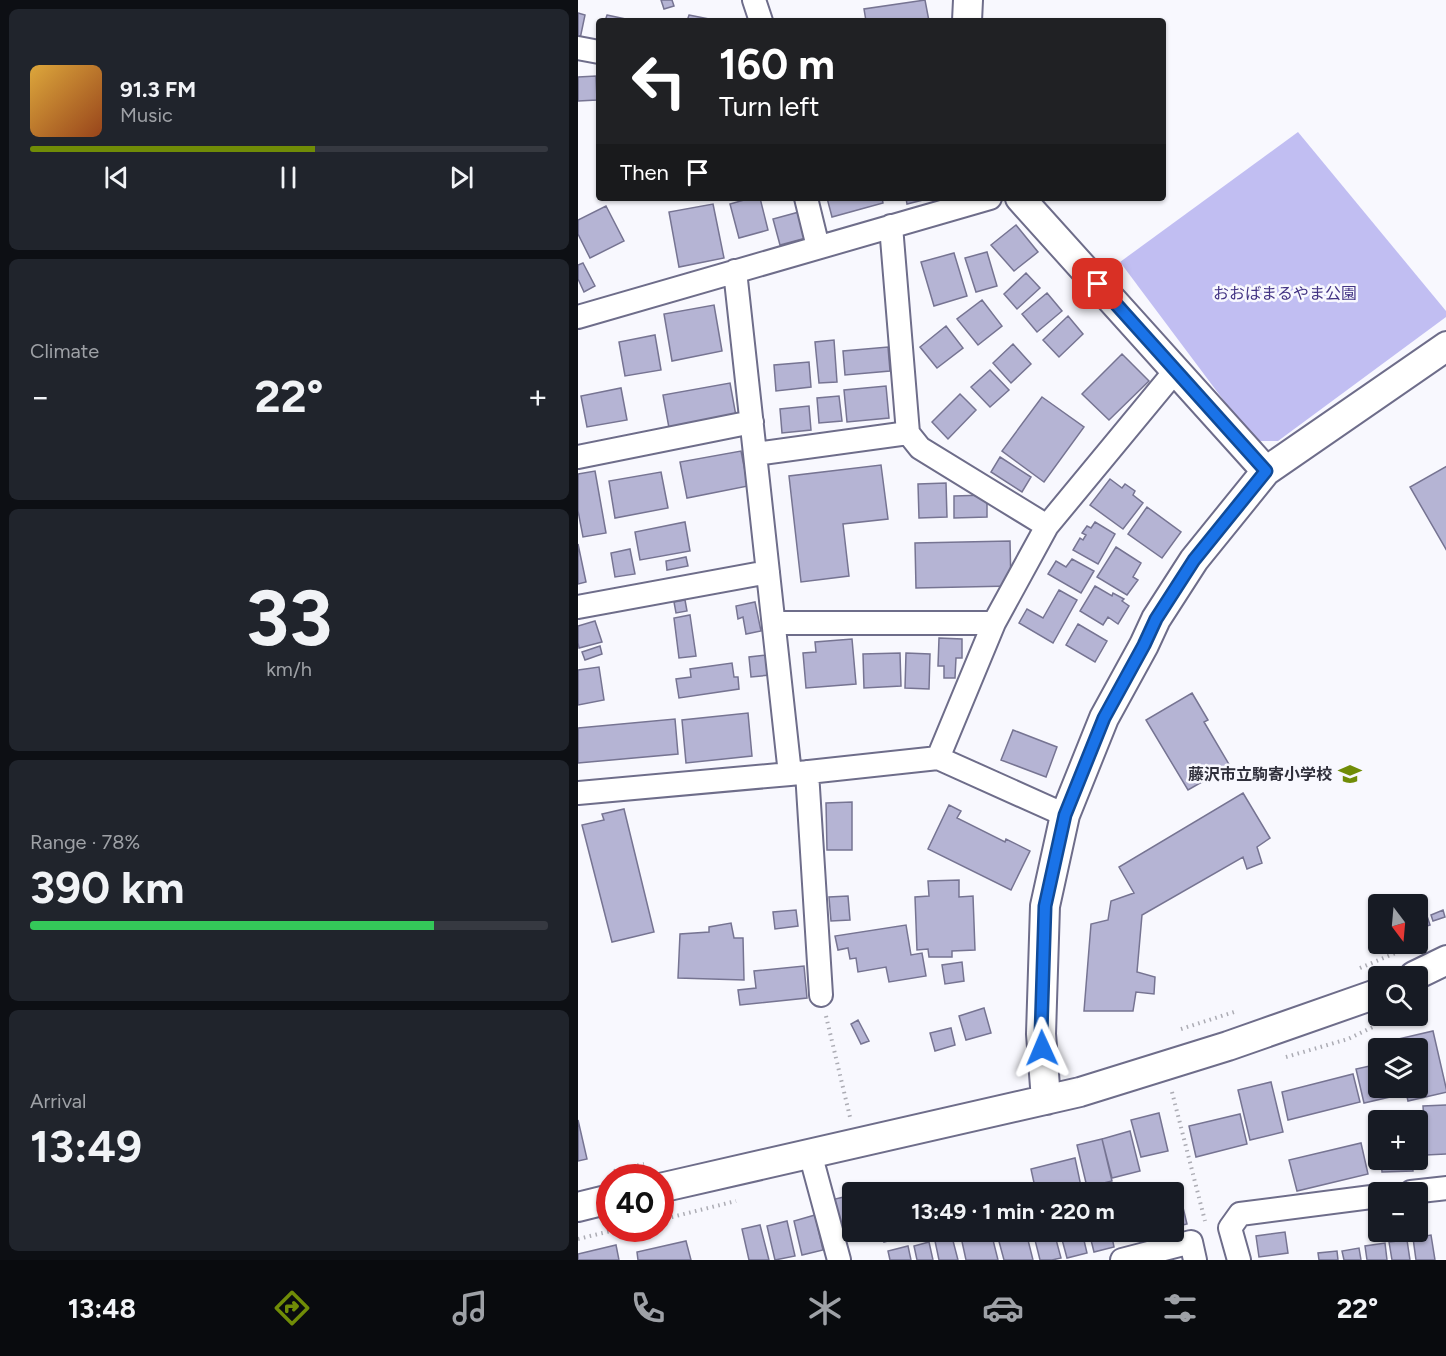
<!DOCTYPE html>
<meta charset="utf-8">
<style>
body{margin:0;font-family:Figtree,"Noto Sans JP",sans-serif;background:#20242c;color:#f1f3f6;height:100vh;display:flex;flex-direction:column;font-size:22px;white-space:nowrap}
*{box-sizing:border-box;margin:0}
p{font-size:20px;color:#9ea1a6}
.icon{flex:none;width:33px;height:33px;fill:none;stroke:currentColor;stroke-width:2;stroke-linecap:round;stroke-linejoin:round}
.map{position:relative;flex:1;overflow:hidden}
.drawer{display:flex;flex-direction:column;gap:9px;padding:9px;background:#0d0f14;width:578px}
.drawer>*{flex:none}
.top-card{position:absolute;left:18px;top:18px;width:570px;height:183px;border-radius:6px;box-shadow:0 2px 4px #0004;background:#202124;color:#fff;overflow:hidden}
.needle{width:39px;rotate:164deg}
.tools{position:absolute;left:790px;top:894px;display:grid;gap:12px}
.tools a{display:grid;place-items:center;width:60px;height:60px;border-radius:6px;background:#171b24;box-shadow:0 2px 4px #0004;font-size:30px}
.speed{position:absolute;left:18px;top:1164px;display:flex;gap:12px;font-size:30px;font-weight:700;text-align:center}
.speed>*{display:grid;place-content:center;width:78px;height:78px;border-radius:50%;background:#171b24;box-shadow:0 2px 4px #0004;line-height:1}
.speed .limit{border:9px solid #d22;background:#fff;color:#111}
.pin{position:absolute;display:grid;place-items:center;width:51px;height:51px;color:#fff;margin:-26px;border-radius:12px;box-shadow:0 3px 9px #0006}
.me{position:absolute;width:66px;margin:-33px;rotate:359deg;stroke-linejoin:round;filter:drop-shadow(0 0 4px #0008)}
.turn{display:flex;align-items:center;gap:21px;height:126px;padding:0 24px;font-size:27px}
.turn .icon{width:78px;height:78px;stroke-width:2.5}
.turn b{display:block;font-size:42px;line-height:51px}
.then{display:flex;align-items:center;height:57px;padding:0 24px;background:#0003;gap:12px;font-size:22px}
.big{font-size:45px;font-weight:700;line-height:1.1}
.drawer .card{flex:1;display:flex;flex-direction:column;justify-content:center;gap:9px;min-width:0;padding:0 21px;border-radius:9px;background:#20242c}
.drawer .dial{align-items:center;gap:0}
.dial b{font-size:78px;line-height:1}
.song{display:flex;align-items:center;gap:18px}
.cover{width:72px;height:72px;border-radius:9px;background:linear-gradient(135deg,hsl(40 70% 55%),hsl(20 70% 35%))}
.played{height:6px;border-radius:3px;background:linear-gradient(90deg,#708c07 55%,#363941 55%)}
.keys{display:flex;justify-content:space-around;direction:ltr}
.heat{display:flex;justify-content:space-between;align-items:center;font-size:33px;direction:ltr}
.charge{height:9px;border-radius:4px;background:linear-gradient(90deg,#34c759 78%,#363941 0)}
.trip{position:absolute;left:264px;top:1182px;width:342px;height:60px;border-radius:6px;background:#171b24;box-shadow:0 2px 4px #0004;font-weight:700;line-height:60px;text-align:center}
.tabs{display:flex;height:96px;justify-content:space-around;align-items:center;background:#090b0e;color:#9ea1a6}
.tabs .icon{width:42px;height:42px}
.tabs .selected{color:#708c07}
.tabs b{font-size:27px;color:#f1f3f6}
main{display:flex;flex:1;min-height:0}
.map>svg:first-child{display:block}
.green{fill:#c1bef2}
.building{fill:#b5b4d4;stroke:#767492;stroke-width:1.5}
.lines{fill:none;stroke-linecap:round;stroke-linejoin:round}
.minor-casing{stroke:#6e6d8a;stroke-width:26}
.tertiary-casing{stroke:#6e6d8a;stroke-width:32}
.path{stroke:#acacb4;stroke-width:4;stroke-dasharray:1.5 4.5;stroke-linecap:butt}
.minor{stroke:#fff;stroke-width:22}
.tertiary{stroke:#fff;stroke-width:28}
.route-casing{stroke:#114b97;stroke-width:15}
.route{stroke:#1a73e8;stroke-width:10}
.labels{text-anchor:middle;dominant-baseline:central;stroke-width:5;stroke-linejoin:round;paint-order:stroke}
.park-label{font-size:16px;fill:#433484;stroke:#f8f8fe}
.poi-label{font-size:16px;font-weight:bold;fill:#2f2f3b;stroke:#f8f8fe;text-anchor:end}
</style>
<main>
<section class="drawer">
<div class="card">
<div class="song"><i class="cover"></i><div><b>91.3 FM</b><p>Music</p></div></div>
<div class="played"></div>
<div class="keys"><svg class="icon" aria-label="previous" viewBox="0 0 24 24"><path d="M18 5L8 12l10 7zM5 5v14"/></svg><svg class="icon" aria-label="pause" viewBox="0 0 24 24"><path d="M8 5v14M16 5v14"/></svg><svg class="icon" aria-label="next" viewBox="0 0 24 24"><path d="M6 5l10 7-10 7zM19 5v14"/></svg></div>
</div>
<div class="card"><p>Climate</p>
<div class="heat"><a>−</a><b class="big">22°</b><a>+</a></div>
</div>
<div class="card dial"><b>33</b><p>km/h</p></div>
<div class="card"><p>Range · 78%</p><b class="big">390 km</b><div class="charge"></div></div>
<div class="card"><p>Arrival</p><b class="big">13:49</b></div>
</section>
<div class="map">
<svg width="869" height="1260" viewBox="0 0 869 1260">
<rect width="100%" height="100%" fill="#f8f8fe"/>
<path class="green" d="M720,132L868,311V317L700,441H676L542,262Z"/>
<path class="building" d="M83,0H94L96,6L86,9Z
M347,0L351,21H288L286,9Z
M0,13L7,15L2,39L0,38Z
M29,15L57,21H27Z
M111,15L141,21H109Z
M18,76L19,100L0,101V77Z
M173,198H182L190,230L161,238L152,204Z
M249,198H304L305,203L254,217Z
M328,198H353L329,204Z
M135,204L146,258L101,267L91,212Z
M28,206L46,241L12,258L0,234V220Z
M221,212L228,238L202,245L195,219Z
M438,225L460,252L436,271L413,245Z
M409,252L419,286L398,292L387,258Z
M376,253L389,296L356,306L343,262Z
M5,263L17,286L6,292L0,279V265Z
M448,273L462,288L439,309L426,294Z
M469,293L484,311L459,332L444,314Z
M404,300L424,326L400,345L379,319Z
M136,305L144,351L94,361L86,314Z
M490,316L505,334L481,357L465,340Z
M368,326L385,348L359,368L342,347Z
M77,335L83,370L47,376L41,342Z
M256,340L259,382L241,383L237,342Z
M435,344L453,364L433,383L415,363Z
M310,347L312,371L267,375L265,351Z
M544,354L571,381L531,420L504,394Z
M231,362L233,387L198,391L196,365Z
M412,370L431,390L412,407L393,387Z
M152,383L158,416L91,428L85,395Z
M308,386L311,418L269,422L266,390Z
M43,388L49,420L9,427L3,396Z
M382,394L398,410L370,439L354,422Z
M261,396L264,421L241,423L239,398Z
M464,397L506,427L466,482L424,451Z
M231,406L233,430L204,433L202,409Z
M163,451L170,486L109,498L102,462Z
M422,457L453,477L444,492L413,472Z
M303,465L310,519L265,524L271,576L223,582L211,476Z
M869,466V551L832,487Z
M17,471L28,533L5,537L0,511V474Z
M83,472L90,508L37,518L31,481Z
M532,479L544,488L547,484L557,491L555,495L565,503L545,529L512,505Z
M368,483L369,517L341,518L340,484Z
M409,495V517L376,518V496Z
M569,507L603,532L584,558L550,534Z
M107,522L112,551L62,560L57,532Z
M517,522L537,534L520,564L495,550L502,538L505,540L508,535L504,533L509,526L513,528Z
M432,541L433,586L338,588L337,543Z
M0,544L8,582L0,584Z
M538,547L563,563L555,577L560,580L549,595L519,577Z
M52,549L57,574L37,577L33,553Z
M108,557L110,566L89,570L88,561Z
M494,559L516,571L503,593L470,574L478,561L488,567Z
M517,586L534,596L535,593L546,599L544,601L551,606L540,624L530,617L525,625L502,611Z
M481,590L499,600L475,643L441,623L449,609L465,618Z
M107,600L109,611L98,613L96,602Z
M177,602L183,631L168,634L165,617L160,619L158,606Z
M112,615L118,656L101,658L96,618Z
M17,621L24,642L1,648L0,643V626Z
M500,624L529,641L517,662L488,645Z
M361,638L384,639V658H378L377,678H366V666H360Z
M274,639L278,684L228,688L225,653L238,652L237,642Z
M22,646L24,654L7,660L4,652Z
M322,653L323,686L286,688L285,654Z
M328,653L352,654L351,689L327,688Z
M189,655L192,675L173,677L171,657Z
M154,663L156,677H160L161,689L101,698L98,679L113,677L112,669Z
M21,667L26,700L0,705V670Z
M614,693L630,720L626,722L652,766L610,790L568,720Z
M170,713L174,756L108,763L104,720Z
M97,719L100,754L0,763V728Z
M435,730L479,747L468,777L423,760Z
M665,793L692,838L679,847L684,863L669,869L665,857L564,915L559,972L577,977L576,994L558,992L555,1011H506L513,924L530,920L533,901L556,893L541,867Z
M274,802V850H249L248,803Z
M371,805L383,811L379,818L427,842L428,839L452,851L433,890L350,849Z
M46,809L76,932L34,942L4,825L26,820L24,814Z
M381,880V897L395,896L397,950L374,951V957H351L350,949L339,950L337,897L351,896L350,881Z
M270,896L272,920L253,921L251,897Z
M218,910L220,926L197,929L195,912Z
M865,910L867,917L855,921L853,915Z
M849,916L852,925L840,929V919Z
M153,923L156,938H165L166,980L100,978L102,934L131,932V927Z
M328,925L333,955L344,953L348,976L311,982L308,967L280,972L278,958L272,959L270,948L260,950L257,936Z
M384,962L386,981L367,984L364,965Z
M226,966L229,998L162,1005L160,990L178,988L176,971Z
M406,1008L413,1033L388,1040L381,1016Z
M280,1020L291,1041L283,1044L273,1024Z
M373,1028L377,1045L357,1051L352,1033Z
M855,1031L869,1092L830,1101L827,1088H840V1048H818L816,1040Z
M801,1064V1088H819L821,1095L786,1103L778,1069Z
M775,1074L782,1102L710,1120L704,1092Z
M693,1082L705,1132L672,1140L660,1090Z
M869,1105V1154L848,1155L845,1106Z
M581,1113L590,1151L563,1157L553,1120Z
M662,1114L669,1144L618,1157L611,1126Z
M832,1118V1120H802V1119Z
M0,1120L9,1159L0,1161Z
M552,1131L562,1171L534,1178L524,1139Z
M524,1139L534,1181L509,1187L499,1145Z
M783,1143L790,1174L719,1191L711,1160Z
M497,1158L504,1191L497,1192H458L453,1169Z
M803,1160H834L835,1171L804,1172Z
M417,1185L418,1192H387Z
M600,1187L609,1224L596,1227V1192H580Z
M274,1195V1232H297L298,1234L263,1242L253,1200Z
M237,1215L245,1250L224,1255L216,1221Z
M209,1221L217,1256L197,1260L189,1226Z
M182,1225L191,1260H171L164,1229Z
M304,1232H335L336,1234L306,1242Z
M404,1232H413L420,1260H388L383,1237Z
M430,1232H448L455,1260H426L419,1234Z
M455,1232H476L483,1258L474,1260H462Z
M482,1232H504L509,1253L489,1258Z
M511,1232H533L536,1247L516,1252Z
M539,1232H558L559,1237L541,1241Z
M707,1232L710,1253L681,1257L678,1236Z
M853,1235L857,1260H838L835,1238Z
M374,1237L380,1260H361L357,1241Z
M829,1240L832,1260H814L811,1242Z
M108,1241L113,1260H60L59,1252Z
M351,1242L355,1260H339L336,1246Z
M807,1243L809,1260H789L787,1246Z
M38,1245L41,1260H0V1254Z
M330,1246L333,1260H312L310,1251Z
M781,1248L783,1260H766L764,1251Z
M759,1251L760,1260H741L740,1253Z"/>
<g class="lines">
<g class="minor-casing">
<path id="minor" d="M176,0L183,21
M0,48L21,52
M228,198L240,247
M313,226L330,433L342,448L469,526
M157,271L212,774
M0,317L412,198
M177,454L330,433
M0,457L174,422
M0,607L190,572
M196,623H416
M360,758L416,623L469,526L598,370
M229,772L243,995
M0,793L212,774L360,758L487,815
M232,1153L261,1260
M833,1192L869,1188
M544,1260L613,1242L617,1260
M661,1260L652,1228L662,1214L801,1196"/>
</g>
<g class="tertiary-casing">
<path id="tertiary" d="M389,21L390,0
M442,198L688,471
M836,976L869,960
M468,1100L463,1034L467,906L487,815L526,718L566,645L578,619L616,560L688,471L869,346
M82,1188L502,1092L650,1046L801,993
M0,1207L32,1199"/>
</g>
<path class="path" d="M782,968L822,951
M248,1016L272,1117
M603,1029L656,1012
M708,1057L770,1039L797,1026
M594,1092L627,1221
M36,1171L66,1164
M82,1220L158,1201
M0,1239L45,1228"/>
<use href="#minor" class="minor"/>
<use href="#tertiary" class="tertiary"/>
</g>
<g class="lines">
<g class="route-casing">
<path id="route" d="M464,1048L463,1034L467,906L487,815L526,718L566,645L578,619L616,560L688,471L520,284"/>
</g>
<use href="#route" class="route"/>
</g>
<defs>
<g id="school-bare" transform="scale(1.8)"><path d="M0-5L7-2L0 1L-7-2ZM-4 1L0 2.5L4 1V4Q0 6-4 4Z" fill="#708c07" stroke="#f8f8fe" stroke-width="2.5" paint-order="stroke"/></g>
</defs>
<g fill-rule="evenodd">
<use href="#school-bare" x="772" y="774"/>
</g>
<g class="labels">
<g class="park-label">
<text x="707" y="293">おおばまるやま公園</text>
</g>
<g class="poi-label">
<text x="754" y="774">藤沢市立駒寄小学校</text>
</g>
</g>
</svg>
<div class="tools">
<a><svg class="needle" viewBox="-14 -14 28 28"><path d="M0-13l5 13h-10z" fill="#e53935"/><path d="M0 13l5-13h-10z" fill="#9ea1a6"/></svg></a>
<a><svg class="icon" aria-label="search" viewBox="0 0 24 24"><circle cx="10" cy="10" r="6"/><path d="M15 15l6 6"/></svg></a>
<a><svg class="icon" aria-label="layers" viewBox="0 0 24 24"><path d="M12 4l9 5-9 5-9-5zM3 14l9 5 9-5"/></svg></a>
<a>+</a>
<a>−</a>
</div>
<div class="speed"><div class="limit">40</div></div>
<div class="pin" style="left:520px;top:284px;background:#d93025"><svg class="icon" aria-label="arrive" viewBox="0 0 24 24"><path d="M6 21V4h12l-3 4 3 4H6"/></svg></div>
<svg class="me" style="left:464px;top:1048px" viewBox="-20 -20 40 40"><path d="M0-17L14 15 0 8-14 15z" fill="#1a73e8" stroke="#fff" stroke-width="4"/></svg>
<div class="trip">13:49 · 1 min · 220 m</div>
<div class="top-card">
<div class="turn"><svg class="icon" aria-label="left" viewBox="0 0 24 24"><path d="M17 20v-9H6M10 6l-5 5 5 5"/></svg><div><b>160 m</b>Turn left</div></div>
<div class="then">Then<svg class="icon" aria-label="arrive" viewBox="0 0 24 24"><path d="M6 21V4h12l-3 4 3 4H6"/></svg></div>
</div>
</div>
</main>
<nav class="tabs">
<b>13:48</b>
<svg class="icon selected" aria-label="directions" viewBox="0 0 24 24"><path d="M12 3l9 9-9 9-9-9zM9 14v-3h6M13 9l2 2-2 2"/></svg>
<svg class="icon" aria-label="music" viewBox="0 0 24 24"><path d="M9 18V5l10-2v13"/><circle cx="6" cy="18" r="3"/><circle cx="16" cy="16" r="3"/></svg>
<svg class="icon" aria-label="phone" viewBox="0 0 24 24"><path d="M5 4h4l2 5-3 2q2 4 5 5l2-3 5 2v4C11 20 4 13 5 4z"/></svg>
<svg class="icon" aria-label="climate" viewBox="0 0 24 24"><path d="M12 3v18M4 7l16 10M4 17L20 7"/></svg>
<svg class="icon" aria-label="car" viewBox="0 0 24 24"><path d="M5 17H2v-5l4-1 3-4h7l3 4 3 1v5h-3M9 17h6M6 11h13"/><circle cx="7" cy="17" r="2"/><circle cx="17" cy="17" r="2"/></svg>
<svg class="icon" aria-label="filters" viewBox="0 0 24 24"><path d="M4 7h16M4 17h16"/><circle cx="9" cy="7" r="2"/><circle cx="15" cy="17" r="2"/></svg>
<b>22°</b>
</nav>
